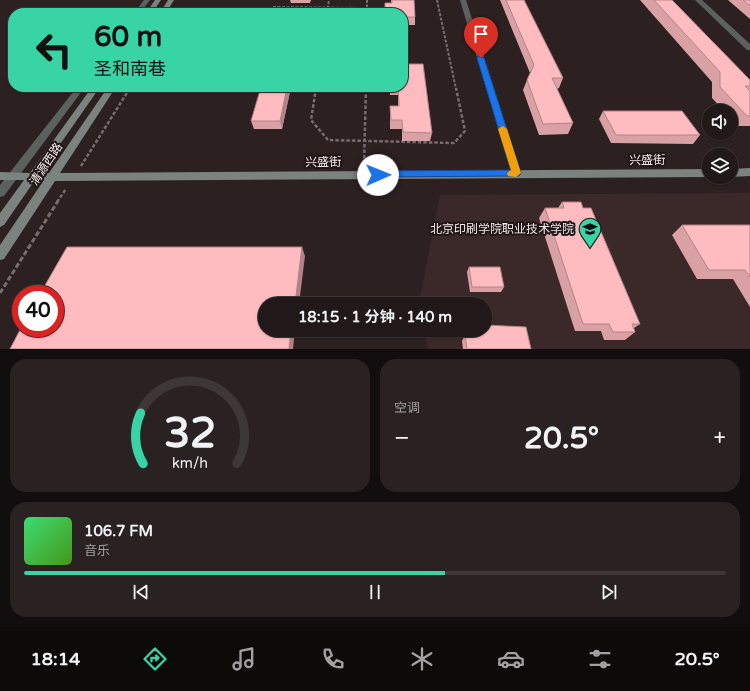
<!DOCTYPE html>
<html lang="zh">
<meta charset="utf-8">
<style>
body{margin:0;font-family:"Varela Round","Noto Sans SC",sans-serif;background:#292122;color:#f1f3f6;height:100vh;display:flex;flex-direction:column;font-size:15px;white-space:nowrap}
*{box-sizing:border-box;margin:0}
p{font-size:13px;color:#a2a0a2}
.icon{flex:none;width:22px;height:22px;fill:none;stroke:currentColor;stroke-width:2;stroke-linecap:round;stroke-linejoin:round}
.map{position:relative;height:349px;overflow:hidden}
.details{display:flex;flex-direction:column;gap:10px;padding:10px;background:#120d0e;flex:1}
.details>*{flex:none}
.banner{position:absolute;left:8px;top:8px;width:400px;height:84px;border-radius:16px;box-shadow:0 1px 3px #0004,0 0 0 1px #3e3738;background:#39d4a5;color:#111;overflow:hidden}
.buttons{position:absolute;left:702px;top:104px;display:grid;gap:8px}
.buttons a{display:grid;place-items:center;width:36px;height:36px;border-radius:50%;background:#211819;box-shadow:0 1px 3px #0004,0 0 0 1px #3e3738;font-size:20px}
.speed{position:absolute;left:12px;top:285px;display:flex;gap:8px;font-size:20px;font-weight:700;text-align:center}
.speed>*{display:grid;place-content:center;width:52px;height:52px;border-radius:50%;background:#211819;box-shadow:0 1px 3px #0004,0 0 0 1px #3e3738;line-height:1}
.speed .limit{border:6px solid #d22;background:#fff;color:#111}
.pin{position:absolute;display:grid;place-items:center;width:34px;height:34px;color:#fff;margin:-41px -17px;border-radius:50% 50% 50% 0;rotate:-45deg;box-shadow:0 0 4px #0007}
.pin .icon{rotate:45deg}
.me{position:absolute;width:44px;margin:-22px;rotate:89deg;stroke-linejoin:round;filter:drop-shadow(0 0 3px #0008)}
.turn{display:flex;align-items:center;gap:14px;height:84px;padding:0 20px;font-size:18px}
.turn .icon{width:52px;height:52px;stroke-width:2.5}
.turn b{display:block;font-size:28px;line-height:34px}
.big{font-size:30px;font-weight:700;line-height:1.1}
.details .widget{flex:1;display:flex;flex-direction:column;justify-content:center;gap:6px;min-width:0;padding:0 14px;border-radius:16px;background:#292122}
.details .dial{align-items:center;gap:0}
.dial svg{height:104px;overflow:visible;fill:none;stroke:#3e3738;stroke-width:7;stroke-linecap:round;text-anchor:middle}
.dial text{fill:#f1f3f6;stroke:none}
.song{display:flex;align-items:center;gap:12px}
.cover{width:48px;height:48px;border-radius:6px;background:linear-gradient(135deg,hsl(140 70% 55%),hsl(100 70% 35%))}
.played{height:4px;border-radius:2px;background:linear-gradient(90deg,#39d4a5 60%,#3e3738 60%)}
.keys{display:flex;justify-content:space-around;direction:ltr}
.heat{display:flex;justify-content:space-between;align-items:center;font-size:22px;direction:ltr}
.details .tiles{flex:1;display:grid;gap:10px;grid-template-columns:1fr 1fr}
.widget:last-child{grid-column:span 2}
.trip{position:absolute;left:258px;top:297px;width:234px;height:40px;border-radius:20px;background:#211819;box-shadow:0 1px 3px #0004,0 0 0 1px #3e3738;font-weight:700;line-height:40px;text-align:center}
.dock{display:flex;height:64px;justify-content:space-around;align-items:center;background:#0d0a0a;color:#a2a0a2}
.dock .icon{width:28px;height:28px}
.dock .active{color:#39d4a5}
.dock b{font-size:18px;color:#f1f3f6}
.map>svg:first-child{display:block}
.built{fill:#3b292a}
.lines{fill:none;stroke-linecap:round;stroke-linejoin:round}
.path-far2{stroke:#786d6e;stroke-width:2;stroke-dasharray:3 1.5;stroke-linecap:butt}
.path-far1{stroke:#786d6e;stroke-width:2.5;stroke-dasharray:3.5 2;stroke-linecap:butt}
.path{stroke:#786d6e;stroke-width:3;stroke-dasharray:5 2.5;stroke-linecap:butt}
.street{fill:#5b615e;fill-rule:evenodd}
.secondary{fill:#7a837f;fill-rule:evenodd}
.wall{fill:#daa1a5}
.shaded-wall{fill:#b28386}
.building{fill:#febbc0;stroke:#b28386}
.route{fill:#1a73e8;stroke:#114b97}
.slow{fill:#f59e0b}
.labels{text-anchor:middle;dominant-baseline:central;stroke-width:4;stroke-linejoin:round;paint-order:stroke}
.street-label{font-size:12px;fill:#f2eaea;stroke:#221718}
.poi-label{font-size:12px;fill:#f2eaea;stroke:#221718;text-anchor:end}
</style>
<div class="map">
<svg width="750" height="349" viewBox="0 0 750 349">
<rect width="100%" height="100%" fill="#2c2021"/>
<path class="built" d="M750,193V349H428L424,330H485V304H419L440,195Z"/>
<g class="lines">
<path class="path-far2" d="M367,0V13
M437,0L456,89
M273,7L367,8
M327,13L329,0
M129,89L130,87
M316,89V87
M366,89V87"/>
<path class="path-far1" d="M316,88L311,120L328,140L454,143L465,131L456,88
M364,164L366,88
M81,166L130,88
M57,202L66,189"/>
<path class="path" d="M0,293L58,201"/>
<path class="street" d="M144,0H150L140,13H134Z
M460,0H466L521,173L520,176H512L511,173Z
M695,0H702L750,44V50H747Z
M77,87H85L4,196L0,197V185Z"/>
<path class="secondary" d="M155,0H161L152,13H146Z
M168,0H174L166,13H160Z
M92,87H100L40,173H49L108,87H116L60,173L709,169V177L55,181L4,259L0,260V245L44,180H35L4,225L0,227V213L24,180H0V172L30,173Z
M750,168V176L731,177V169Z"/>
</g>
<path class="wall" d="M290,0H311L310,3H291Z
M391,0H414L415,17V25H403V13H385V3H391Z
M500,0H524L563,78L559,88L557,89L573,123L568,134L539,135L523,90L527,80L530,73Z
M640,0H672L750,80V126H737L731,119V111H724L712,98V82Z
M728,0H750V19Z
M291,87L282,129H254L251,121Z
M390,87H403L432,133L430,141H402V129H390V106H398V95H390Z
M603,111L700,135L693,144L611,143L599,119Z
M562,202L583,208L640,324L634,328L635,332L625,340H604L601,331H575L539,218L545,208H558Z
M682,225H750V307L733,279H697L672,235Z
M469,267L504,287L501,292H470L467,272Z
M475,330H485L531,349H463L462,341L465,335L475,336Z"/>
<path class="shaded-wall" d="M287,87H291L282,129L280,121Z
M302,247L305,256L299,304H295Z
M291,330H295L293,349H289Z"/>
<path class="building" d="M392,0H414L415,17H403V13H394V11H385V3H392Z
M506,0H524L563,78H552L573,123L543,124L527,80L534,65Z
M654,0H672L750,80V86H745L750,91V116H747L720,87V72Z
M743,0H750V6Z
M403,64H423L432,133L403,132L402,120H391L390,106H399L398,87H403Z
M261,87H287L280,121H251Z
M603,111H682L700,135H616Z
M562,202H581L583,208H591L640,324H632L635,332H613L609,324H583L545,208H564Z
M682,225H750V277L745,270H709Z
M67,247H302L295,304H265V330H291L289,349H10L21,328H55V294H40Z
M469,267H500L504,287H472Z
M485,325L526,327L531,349H467L465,335L479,336L478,330H485Z"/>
<path class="route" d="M478,56L484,58L521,173L519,176L375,177L374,175L378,171L511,170L477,58Z"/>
<path class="slow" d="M503,126L507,129L521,173L516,177L508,176L507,173L511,170L498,129Z"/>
<defs>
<g id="university-pin" transform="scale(1.15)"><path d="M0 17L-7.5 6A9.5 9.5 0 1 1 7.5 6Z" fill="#39d4a5" stroke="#221718"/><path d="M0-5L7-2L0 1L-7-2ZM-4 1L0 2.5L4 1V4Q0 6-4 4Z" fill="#111"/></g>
</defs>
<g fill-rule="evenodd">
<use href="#university-pin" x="590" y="229"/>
</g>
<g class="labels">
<g class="street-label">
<text x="647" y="160">兴盛街</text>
<text x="323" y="162">兴盛街</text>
<text transform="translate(46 164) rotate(-56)">清源西路</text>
</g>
<g class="poi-label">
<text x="574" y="229">北京印刷学院职业技术学院</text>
</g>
</g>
</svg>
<div class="buttons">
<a><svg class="icon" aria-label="sound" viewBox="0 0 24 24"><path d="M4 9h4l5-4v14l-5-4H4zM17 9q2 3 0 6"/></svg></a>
<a><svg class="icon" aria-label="layers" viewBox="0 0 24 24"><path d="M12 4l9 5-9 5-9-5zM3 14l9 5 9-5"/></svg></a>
</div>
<div class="speed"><div class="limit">40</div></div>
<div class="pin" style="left:481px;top:58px;background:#d93025"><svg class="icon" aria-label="arrive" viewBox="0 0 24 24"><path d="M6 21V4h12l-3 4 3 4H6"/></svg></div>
<svg class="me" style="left:378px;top:175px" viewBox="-20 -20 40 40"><circle r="19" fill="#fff"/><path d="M0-13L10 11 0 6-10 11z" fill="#1a73e8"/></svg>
<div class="trip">18:15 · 1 分钟 · 140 m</div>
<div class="banner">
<div class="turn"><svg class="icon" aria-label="left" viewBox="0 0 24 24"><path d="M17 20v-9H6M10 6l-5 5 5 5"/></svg><div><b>60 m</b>圣和南巷</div></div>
</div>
</div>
<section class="details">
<div class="tiles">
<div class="widget dial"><svg viewBox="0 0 100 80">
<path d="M14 69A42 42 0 1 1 86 69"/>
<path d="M14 69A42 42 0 0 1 12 30" stroke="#39d4a5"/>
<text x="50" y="56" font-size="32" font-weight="700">32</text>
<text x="50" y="72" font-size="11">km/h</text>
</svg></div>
<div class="widget"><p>空调</p>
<div class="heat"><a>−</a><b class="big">20.5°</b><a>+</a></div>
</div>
<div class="widget">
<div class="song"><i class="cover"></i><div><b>106.7 FM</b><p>音乐</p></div></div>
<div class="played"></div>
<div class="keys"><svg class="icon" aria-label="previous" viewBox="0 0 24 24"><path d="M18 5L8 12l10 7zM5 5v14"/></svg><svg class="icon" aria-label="pause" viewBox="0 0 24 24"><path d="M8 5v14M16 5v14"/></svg><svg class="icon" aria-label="next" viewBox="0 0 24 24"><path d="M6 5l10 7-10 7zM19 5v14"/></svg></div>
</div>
</div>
</section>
<nav class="dock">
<b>18:14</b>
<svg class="icon active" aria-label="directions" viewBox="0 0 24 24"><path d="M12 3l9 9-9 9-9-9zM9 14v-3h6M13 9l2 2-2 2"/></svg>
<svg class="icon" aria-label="music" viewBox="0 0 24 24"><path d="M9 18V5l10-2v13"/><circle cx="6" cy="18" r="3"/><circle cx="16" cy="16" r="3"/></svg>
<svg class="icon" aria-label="phone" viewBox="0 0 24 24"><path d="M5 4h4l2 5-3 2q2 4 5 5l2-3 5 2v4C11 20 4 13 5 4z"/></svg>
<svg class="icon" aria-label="climate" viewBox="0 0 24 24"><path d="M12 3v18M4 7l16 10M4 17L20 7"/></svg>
<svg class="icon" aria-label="car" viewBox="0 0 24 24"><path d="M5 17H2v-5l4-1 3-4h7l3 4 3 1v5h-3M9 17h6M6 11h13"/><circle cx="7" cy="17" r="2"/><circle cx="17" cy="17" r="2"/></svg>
<svg class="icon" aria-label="filters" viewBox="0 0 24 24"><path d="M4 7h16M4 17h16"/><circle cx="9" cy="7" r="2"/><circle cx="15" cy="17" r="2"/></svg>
<b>20.5°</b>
</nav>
